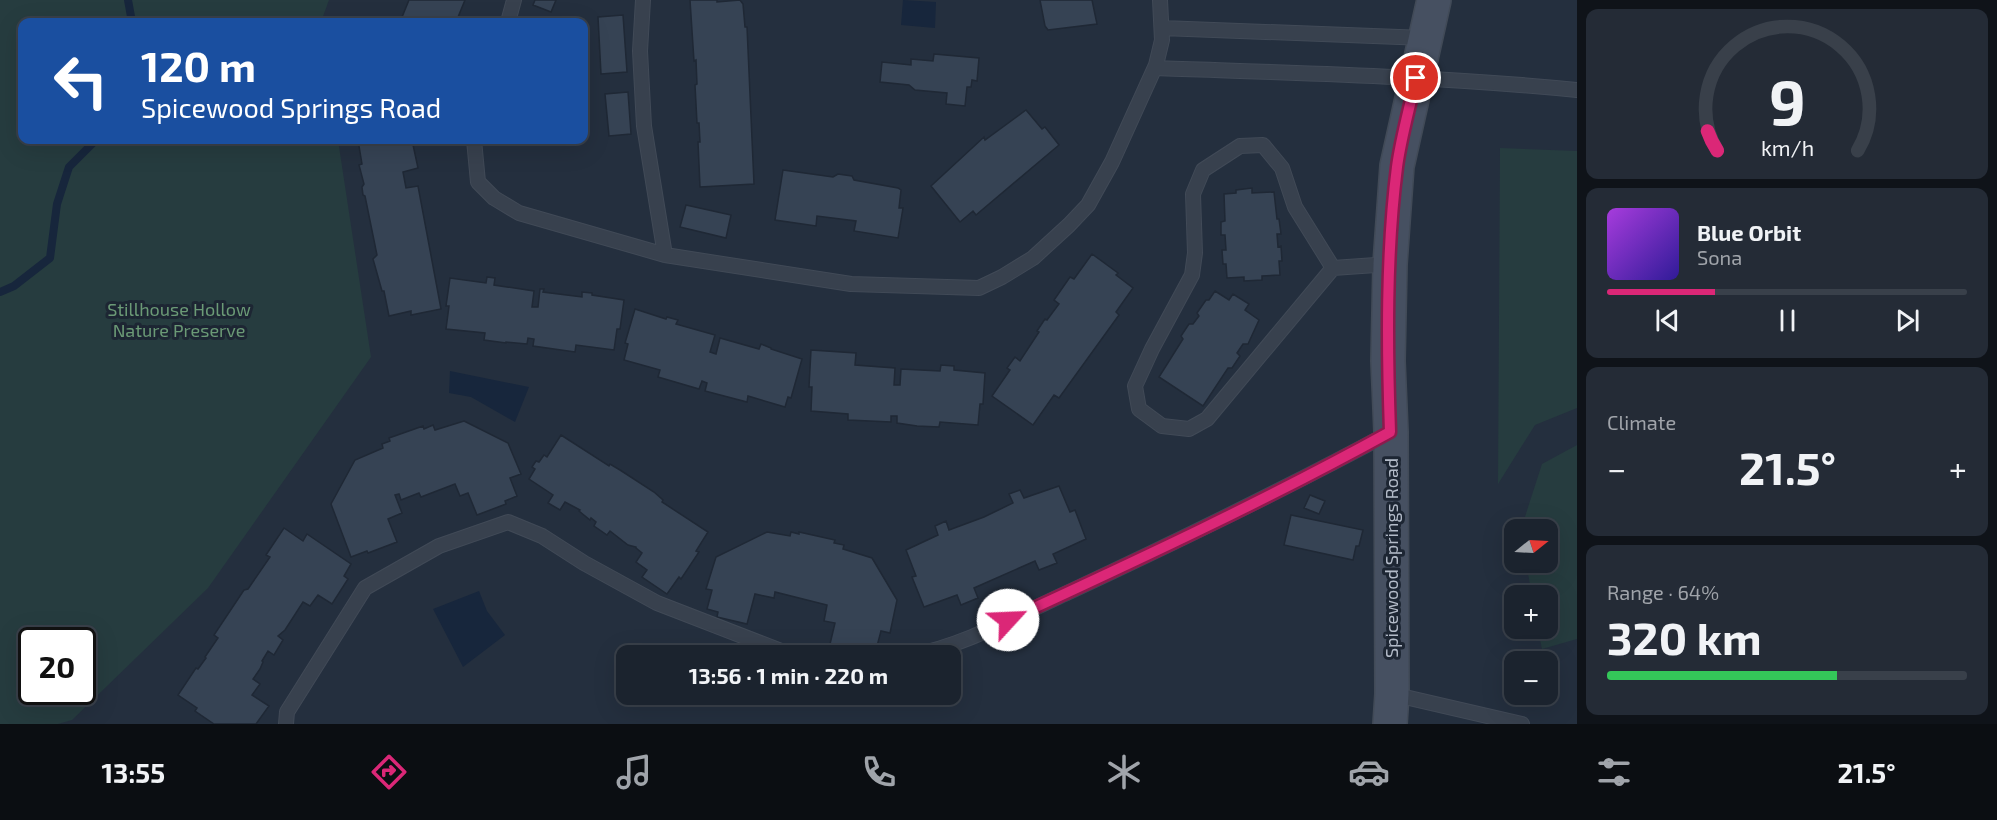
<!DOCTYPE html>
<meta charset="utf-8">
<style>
body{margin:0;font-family:"Exo 2",sans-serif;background:#242b36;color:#f1f3f6;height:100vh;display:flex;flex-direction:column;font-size:22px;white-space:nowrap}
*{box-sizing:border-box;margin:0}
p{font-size:20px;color:#a0a4aa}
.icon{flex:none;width:33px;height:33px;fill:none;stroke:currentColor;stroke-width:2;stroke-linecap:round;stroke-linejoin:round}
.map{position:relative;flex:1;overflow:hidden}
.side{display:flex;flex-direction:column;gap:9px;padding:9px;background:#0f1319;width:420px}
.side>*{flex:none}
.guide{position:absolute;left:18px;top:18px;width:570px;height:126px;border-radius:12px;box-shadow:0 6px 24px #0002,0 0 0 2px #39404a;background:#1a4fa0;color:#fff;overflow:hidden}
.needle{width:39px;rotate:72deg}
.buttons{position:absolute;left:1504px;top:519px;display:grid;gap:12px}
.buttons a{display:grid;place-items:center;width:54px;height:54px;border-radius:12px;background:#1b232e;box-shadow:0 6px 24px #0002,0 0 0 2px #39404a;font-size:30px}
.speed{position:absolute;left:18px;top:627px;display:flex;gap:12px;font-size:30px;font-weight:700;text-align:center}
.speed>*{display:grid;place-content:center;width:78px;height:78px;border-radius:50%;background:#1b232e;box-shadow:0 6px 24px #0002,0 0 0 2px #39404a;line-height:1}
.speed .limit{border:3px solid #111;border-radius:9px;background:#fff;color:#111}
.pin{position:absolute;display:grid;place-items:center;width:51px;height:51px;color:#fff;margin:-26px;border:3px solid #fff;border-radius:50%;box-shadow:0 2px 6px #0007}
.me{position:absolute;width:66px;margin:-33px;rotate:65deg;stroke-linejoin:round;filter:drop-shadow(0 0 4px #0008)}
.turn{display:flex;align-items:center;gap:21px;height:126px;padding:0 24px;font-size:27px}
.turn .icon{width:78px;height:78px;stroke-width:2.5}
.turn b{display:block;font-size:42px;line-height:51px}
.big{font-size:45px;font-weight:700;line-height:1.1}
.side .tile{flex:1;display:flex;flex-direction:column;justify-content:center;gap:9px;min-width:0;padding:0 21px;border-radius:12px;background:#242b36}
.side .dial{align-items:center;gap:0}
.dial svg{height:156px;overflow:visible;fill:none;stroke:#39404a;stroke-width:7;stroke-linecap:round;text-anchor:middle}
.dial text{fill:#f1f3f6;stroke:none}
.song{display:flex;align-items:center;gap:18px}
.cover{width:72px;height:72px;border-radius:9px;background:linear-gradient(135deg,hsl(280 70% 55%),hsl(250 70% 35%))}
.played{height:6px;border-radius:3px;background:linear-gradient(90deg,#db2777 30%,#39404a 30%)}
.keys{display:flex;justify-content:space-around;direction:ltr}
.heat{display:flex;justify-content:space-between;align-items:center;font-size:33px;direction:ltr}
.charge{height:9px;border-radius:4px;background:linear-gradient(90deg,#34c759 64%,#39404a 0)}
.trip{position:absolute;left:616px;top:645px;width:345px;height:60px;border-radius:12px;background:#1b232e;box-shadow:0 6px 24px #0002,0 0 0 2px #39404a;font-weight:700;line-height:60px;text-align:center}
.menu{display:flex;height:96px;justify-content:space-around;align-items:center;background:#0b0e12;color:#a0a4aa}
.menu .icon{width:42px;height:42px}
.menu .selected{color:#db2777}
.menu b{font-size:27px;color:#f1f3f6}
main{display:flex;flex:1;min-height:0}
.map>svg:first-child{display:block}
.green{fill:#263c3f;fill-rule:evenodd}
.water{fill:#17263c}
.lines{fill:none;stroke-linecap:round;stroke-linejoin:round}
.stream{stroke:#17263c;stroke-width:8}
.building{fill:#364354;stroke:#1f2835;stroke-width:1.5}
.service-casing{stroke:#414a57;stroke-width:16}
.secondary-casing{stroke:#414a57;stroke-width:36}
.service{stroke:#38414e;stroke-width:14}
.secondary{stroke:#465061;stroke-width:33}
.route-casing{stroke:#8e194d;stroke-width:15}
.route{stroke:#db2777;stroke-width:10}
.labels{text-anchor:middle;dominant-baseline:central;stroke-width:6;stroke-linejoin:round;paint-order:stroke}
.park-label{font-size:18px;fill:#6b9a76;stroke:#1d2633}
.street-label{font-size:18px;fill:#b4bcc9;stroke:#1d2633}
</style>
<main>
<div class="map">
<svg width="1577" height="724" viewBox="0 0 1577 724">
<rect width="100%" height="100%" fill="#242f3e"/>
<path class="green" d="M0,0H329L321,22H22V140H338L371,357L208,588L72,720L58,724H0ZM32,640H82V692H32Z
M1500,148L1577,151V408L1535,425L1498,484Z
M1577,445V639L1542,649L1538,629L1548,628V596L1532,595L1526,563L1548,562V530L1521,529L1542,464Z"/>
<path class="water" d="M903,0L936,2L935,28L901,25Z
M450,371L529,387L515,422L471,397L449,393Z
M479,591L487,611L505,635L463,667L433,609Z"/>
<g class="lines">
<path class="stream" d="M128,0L132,22
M0,292L14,286L50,258L57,204L69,167L96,140"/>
</g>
<path class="building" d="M409,0H465L456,22H400Z
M535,0H556L551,12L533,5Z
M690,0H717V2L740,0L743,4L745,27H747L754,184L700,187L698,142H700L699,123H697L695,85L697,84L696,60L694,61Z
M1040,0H1092L1097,24L1048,30L1045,26Z
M623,15L627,72L601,74L598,17Z
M934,54L979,58L977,81L972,80L971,87H967L965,106L946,104L947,93L915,90L909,85L880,82L882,62L911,65V59L933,61Z
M628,92L631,134L609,136L605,94Z
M1026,110L1042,129L1045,127L1059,145L976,215L973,211L960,222L931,186L984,137L985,140Z
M358,140H412L418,168L403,172L406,188L418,186L441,309L411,315V311L389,316L384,291H382L373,259L377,255L365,196L363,195L362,187L364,184L359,165L362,164Z
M783,170L833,177L838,174L852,176L854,180L898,188L901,190L899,208H903L898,238L854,231L856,221L817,216L816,226L775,220Z
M1252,188V193L1274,192L1277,219H1279L1281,234H1277L1278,247L1281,246L1282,261H1279L1280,275L1262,276V280L1244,281V277L1227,278L1226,264H1223L1222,250H1226L1225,235H1221V222L1225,221L1224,194L1236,193V190Z
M686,205L731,215L726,238L680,227Z
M1092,254L1118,273L1116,275L1133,288L1116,312L1119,315L1059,398L1054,395L1033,425L992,396L1010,370L1007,368L1015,357L1020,361L1039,332L1037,331L1045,319L1047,320L1059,304L1054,300L1070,277L1074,279Z
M487,277L495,278L494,285L534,291L532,307H538L540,289H544L543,292L582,297V292L592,293V295L624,300L620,329H617L614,350L576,345L575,352L533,346L534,339L528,338L527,344L506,342V343L484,340L485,333L446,329L449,306H446L450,278L486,283Z
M1215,291L1229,300L1233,294L1249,304L1245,310L1259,320L1248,344H1243L1237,353L1240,356L1232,368H1228L1203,406L1159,377L1183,339L1181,336L1189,324H1193L1199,316L1197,313L1206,300H1209Z
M635,309L666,319L667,317L678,320L676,324L715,335L710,352L716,354L720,338L759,349L761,344L771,348V349L802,359L791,398L788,397L785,407L748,396L747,402L705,391L707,383L702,381L699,389L658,377L660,370L624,360L628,344L625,343Z
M811,350L856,353L855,365L895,368L894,385H900L901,369L940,371L941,365L954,366V370L985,373L983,404H980L978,425L940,422L939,427L917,426L897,423V416H891V422L848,420V414L811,411L812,387H809Z
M464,421L508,443L521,474L510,478L517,496L505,501L506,504L477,515L468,493L460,496L455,484L421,497L419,493L401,500L399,494L395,495L402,513L388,519L397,542L368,553L367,551L351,557L331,504L355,460L383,448L382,444L390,441L389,438L423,426L424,429L433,425L435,430Z
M561,435L609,466L610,464L620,470L654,492L663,500L662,502L708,532L696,551L699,552L681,579L679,577L667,594L642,577L647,570L636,562L642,553L636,548V547L628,545L610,531L607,535L594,526L596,522L591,518L590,520L579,511L580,510L565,502L560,510L548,503L553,495L529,479L535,469L532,467L536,461L539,462L544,455L547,457Z
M1059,486L1070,512L1075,510L1086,539L1053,554L1057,563L1039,570L1035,561L974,588L978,598L961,605L957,595L924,607L912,577L916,576L906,550L938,535L935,526L946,521L949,530L984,517L1013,503L1009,494L1020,490L1024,498Z
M1310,495L1325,501L1319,514L1304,508Z
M1291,515L1363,530L1359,546H1356L1353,560L1284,545Z
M284,528L303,541L307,534L351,564L344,576L348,579L332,604L318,595L310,606L303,602L285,630L278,636L283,640L274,655L268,651L262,661L263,662L260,669L253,679L260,684L252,695L269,706L256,724H214L195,711L197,708L178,695L196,668L198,669L206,658L205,657L218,638L214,635L244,590L248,589L270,557L266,555Z
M767,532L790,536L791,532L799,534V532L835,540L834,543L844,545L843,549L872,558L897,600L890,633L881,631L876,650L861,647L860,651L830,644L835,623L824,621L827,605L775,592L774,598L755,594L747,624L717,617L718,612L707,609L712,590L706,589L716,557Z"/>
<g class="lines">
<g class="service-casing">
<path id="service" d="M643,0L640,51L644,126L665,255
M508,22L514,0
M1162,28L1425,38
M1155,68C1296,73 1437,76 1577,90
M474,140L478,182L494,198L519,213L665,255L851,284L979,288L1002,277L1033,258L1069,225L1088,205L1112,162L1156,65L1162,40L1160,0
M1333,268L1295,207L1282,168L1263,145L1240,146L1203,170L1193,194L1195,253L1192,275L1152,349L1135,386L1139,409L1162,426L1189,429L1207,419L1333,268L1390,264
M909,656C965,646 1018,615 1069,592C1178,541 1285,489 1391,432
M1392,694L1522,724
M286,724L287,712L365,588L439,546L508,522L542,536L584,563L657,603L794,656"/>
</g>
<g class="secondary-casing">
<path id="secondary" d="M1390,724L1392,694L1391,432L1388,361L1390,264L1397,166L1434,0"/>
</g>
<use href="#service" class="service"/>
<use href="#secondary" class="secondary"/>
</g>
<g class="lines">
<g class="route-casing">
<path id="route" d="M1008,620C1138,560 1265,501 1390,432C1387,346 1386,253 1397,167C1401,137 1410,107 1416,78"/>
</g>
<use href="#route" class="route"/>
</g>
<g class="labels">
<g class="park-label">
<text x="179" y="309">Stillhouse Hollow<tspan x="179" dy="21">Nature Preserve</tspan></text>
</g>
<g class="street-label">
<text transform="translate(1391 558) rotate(-90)">Spicewood Springs Road</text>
</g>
</g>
</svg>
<div class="buttons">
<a><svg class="needle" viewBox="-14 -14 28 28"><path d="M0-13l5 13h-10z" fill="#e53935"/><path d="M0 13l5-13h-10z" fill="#a0a4aa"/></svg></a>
<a>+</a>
<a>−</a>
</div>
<div class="speed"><div class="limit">20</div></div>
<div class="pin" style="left:1416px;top:78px;background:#d93025"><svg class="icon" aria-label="arrive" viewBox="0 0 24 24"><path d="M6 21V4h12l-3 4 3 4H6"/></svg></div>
<svg class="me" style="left:1008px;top:620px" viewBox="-20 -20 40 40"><circle r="19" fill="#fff"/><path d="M0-13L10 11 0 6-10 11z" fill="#db2777"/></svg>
<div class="trip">13:56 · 1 min · 220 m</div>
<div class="guide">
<div class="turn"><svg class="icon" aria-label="left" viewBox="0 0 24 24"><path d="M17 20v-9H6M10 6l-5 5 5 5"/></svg><div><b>120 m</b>Spicewood Springs Road</div></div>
</div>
</div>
<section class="side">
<div class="tile dial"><svg viewBox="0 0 100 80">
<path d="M14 69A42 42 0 1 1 86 69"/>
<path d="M14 69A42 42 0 0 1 9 59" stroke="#db2777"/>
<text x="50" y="56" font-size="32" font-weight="700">9</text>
<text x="50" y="72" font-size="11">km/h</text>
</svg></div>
<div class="tile">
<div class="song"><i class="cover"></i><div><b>Blue Orbit</b><p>Sona</p></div></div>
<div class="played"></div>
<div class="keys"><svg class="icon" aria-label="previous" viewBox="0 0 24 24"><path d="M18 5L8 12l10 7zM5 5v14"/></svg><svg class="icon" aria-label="pause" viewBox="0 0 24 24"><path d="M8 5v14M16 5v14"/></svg><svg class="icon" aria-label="next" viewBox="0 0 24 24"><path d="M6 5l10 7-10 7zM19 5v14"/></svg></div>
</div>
<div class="tile"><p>Climate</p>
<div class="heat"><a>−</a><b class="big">21.5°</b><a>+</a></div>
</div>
<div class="tile"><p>Range · 64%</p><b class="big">320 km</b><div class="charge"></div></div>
</section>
</main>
<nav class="menu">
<b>13:55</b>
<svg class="icon selected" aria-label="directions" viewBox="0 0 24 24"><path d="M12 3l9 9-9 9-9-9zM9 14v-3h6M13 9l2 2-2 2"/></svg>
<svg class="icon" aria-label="music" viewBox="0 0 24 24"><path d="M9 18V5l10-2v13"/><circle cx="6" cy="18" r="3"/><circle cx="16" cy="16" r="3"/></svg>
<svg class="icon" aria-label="phone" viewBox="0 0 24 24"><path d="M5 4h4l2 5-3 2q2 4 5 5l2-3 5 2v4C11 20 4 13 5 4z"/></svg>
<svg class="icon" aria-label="climate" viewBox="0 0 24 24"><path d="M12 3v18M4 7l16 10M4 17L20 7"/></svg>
<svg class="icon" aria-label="car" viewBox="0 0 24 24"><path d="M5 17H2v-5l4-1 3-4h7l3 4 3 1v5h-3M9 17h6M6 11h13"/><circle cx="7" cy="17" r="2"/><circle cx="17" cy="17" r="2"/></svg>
<svg class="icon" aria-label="filters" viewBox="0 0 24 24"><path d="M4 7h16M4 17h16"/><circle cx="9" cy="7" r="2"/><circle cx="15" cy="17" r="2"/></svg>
<b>21.5°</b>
</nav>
